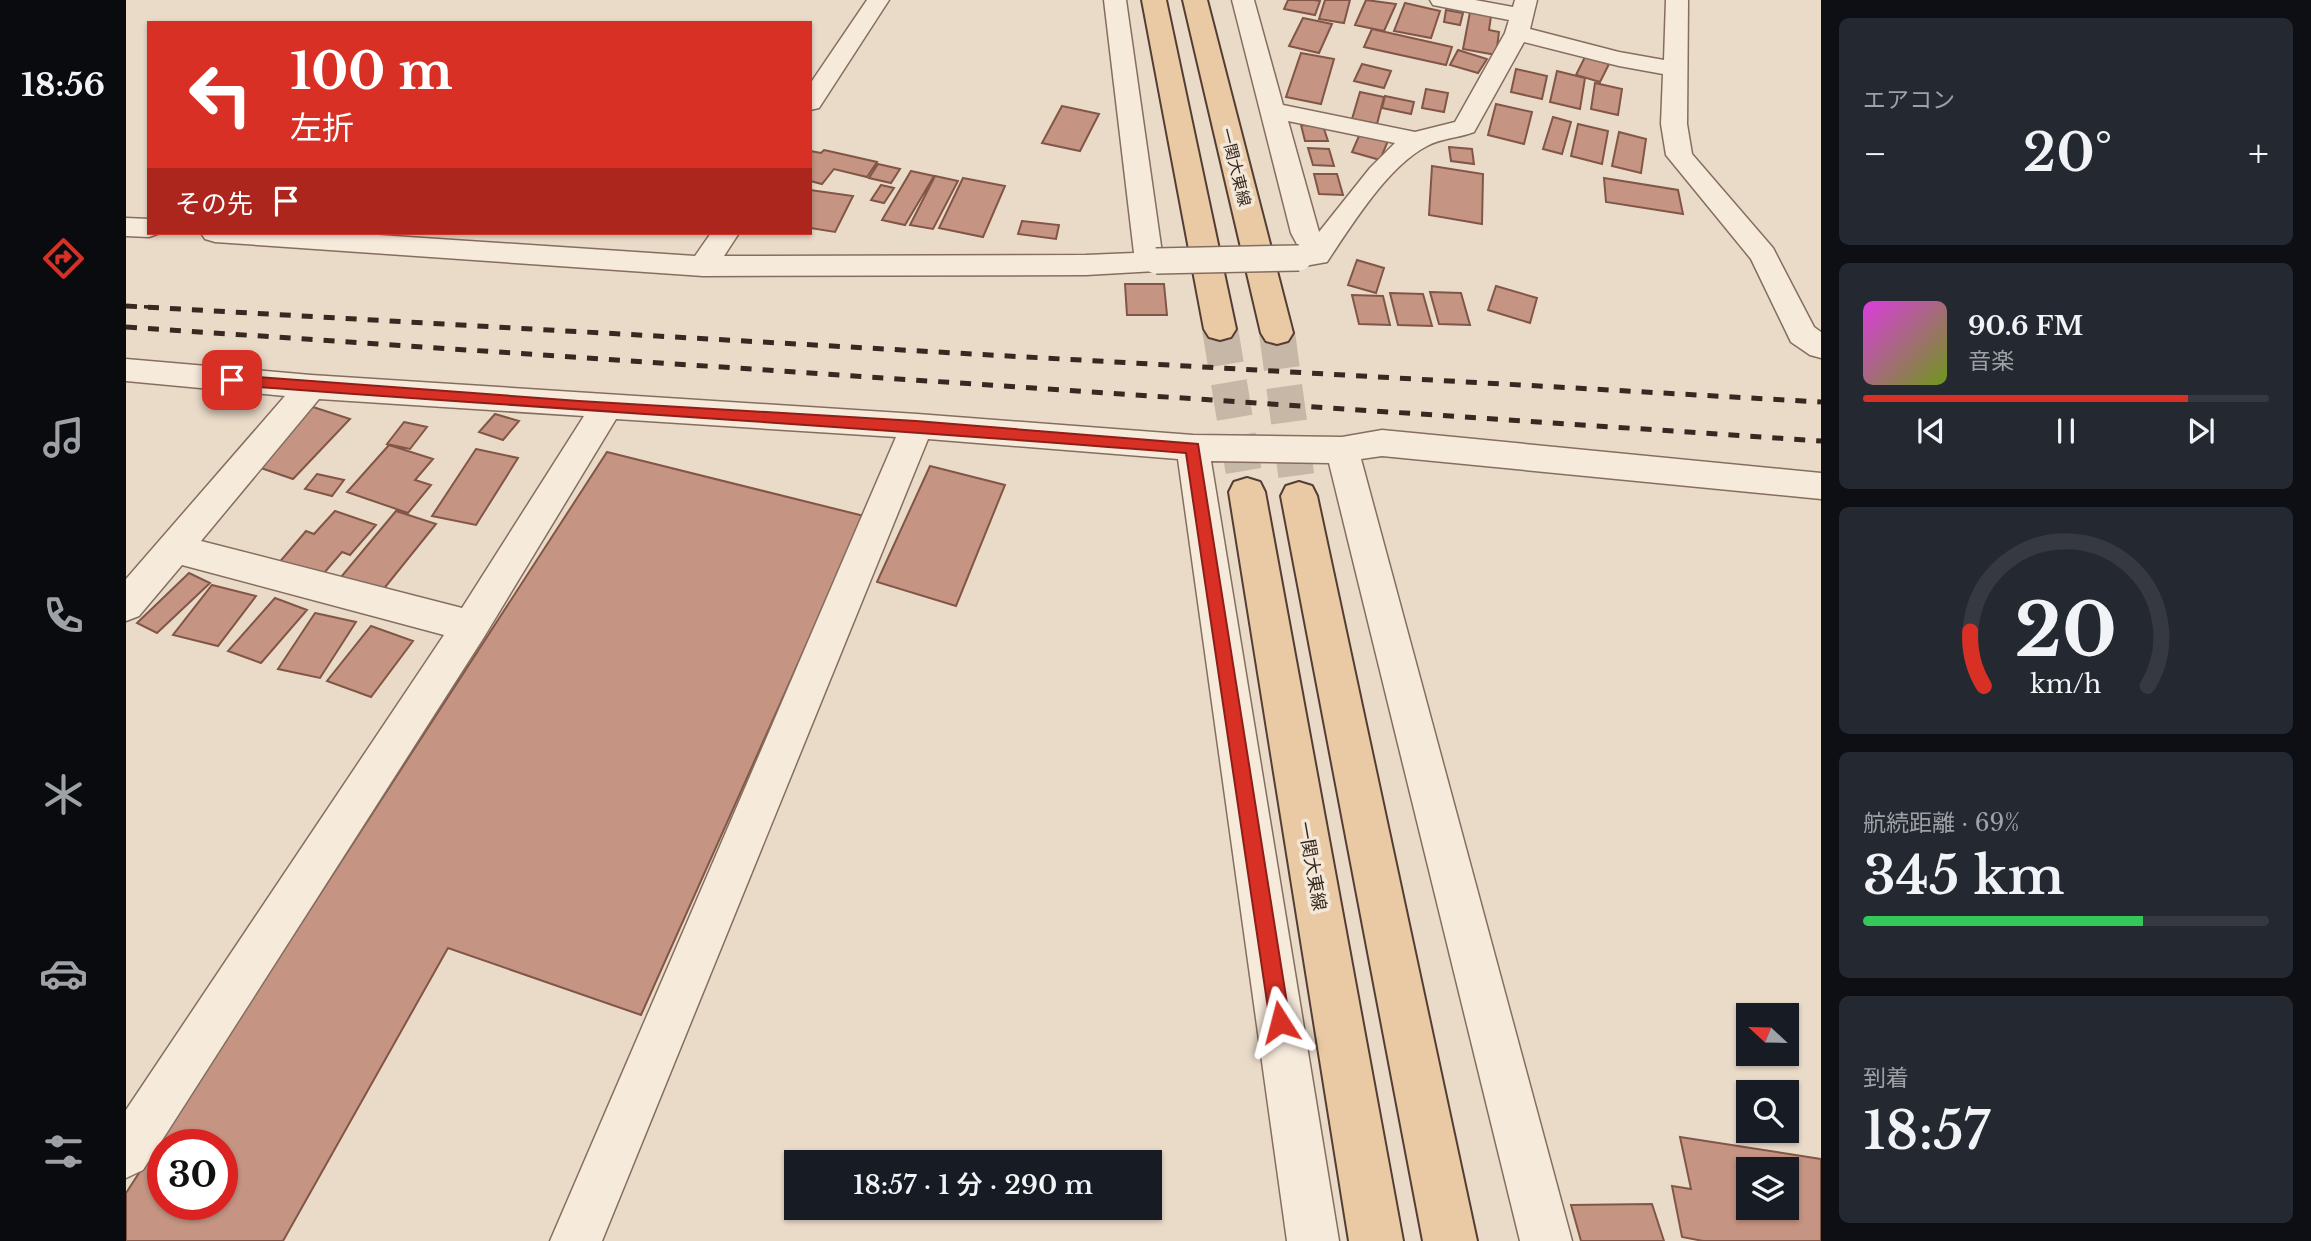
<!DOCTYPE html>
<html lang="ja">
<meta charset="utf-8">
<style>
body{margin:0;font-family:"Libre Baskerville","Noto Sans JP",serif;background:#242831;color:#f1f3f6;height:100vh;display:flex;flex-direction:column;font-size:26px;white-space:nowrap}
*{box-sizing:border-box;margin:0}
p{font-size:23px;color:#9ea1a6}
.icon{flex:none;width:38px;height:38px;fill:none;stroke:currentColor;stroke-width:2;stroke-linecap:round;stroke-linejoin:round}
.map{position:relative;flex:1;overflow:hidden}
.details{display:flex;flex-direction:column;gap:18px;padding:18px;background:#0d0f14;width:490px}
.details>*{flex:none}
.guide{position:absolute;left:21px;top:21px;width:665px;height:214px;border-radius:0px;box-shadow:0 2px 5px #0004;background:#d93025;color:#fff;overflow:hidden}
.needle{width:46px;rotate:292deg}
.fabs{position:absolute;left:1610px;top:1003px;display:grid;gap:14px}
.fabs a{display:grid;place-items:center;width:63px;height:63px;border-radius:0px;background:#171b24;box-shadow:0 2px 5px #0004;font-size:35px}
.speed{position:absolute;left:21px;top:1129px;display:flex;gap:14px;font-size:35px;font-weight:700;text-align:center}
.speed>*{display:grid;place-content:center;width:91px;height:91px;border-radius:50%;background:#171b24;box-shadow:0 2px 5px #0004;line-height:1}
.speed .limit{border:10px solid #d22;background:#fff;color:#111}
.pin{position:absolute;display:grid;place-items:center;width:60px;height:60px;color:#fff;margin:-30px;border-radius:14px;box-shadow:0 4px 10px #0006}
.me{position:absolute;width:77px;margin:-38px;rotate:351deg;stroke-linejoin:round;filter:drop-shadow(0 0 5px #0008)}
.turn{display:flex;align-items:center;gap:24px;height:147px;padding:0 28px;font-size:32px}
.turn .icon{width:91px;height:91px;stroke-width:2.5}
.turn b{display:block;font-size:49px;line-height:60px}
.then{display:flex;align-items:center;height:66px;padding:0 28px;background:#0003;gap:14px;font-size:26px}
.big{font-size:52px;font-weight:600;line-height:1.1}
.details .card{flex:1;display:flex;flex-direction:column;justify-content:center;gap:10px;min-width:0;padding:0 24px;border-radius:10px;background:#242831}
.details .dial{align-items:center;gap:0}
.dial svg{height:182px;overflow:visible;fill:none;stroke:#363941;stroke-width:7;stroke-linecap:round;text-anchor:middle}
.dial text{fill:#f1f3f6;stroke:none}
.song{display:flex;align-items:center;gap:21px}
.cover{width:84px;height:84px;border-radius:10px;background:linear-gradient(135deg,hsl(300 70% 55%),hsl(80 70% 35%))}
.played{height:7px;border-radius:4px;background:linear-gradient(90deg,#d93025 80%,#363941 80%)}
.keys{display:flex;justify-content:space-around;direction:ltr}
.heat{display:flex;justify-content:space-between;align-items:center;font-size:38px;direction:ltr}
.charge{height:10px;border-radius:5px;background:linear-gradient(90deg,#34c759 69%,#363941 0)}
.trip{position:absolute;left:658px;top:1150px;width:378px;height:70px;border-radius:0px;background:#171b24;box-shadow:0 2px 5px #0004;font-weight:600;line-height:70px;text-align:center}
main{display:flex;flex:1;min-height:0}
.tabs{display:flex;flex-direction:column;width:126px;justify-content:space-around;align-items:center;background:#090b0e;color:#9ea1a6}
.tabs .icon{width:49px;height:49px}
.tabs .current{color:#d93025}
.tabs b{font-size:32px;color:#f1f3f6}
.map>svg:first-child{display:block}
.building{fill:#c59483;stroke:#825647;stroke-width:2;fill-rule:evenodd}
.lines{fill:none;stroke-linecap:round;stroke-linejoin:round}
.primary-tunnel{stroke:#c6b7a7;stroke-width:36;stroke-dasharray:36 18;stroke-linecap:butt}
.street-casing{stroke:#856e5f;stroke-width:3}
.primary-casing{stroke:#543d33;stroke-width:4}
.street{fill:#f6eadb;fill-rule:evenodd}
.primary{fill:#e9caa5;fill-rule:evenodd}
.rail-far1{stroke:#372921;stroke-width:3.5;stroke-dasharray:9 9;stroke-linecap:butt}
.rail{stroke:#372921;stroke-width:5;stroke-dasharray:11 11;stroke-linecap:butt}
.street-bridge-casing{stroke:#856e5f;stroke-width:28;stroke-linecap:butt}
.street-bridge{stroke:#f6eadb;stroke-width:25}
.route{fill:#d93025;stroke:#8d1f18;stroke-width:2}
.labels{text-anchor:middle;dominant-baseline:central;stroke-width:7;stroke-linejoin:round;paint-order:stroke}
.far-street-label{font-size:16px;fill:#372921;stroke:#f3e7d8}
.street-label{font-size:18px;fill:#372921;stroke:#f3e7d8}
</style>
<main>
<nav class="tabs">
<b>18:56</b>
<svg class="icon current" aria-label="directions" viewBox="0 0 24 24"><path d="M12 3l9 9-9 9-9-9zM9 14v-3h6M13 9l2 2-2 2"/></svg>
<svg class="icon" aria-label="music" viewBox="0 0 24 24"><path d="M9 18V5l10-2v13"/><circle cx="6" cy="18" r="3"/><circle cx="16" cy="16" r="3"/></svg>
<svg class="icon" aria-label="phone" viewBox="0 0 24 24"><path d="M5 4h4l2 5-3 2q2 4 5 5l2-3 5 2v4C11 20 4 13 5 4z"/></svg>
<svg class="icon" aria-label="climate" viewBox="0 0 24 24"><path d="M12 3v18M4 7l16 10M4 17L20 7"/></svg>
<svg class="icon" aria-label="car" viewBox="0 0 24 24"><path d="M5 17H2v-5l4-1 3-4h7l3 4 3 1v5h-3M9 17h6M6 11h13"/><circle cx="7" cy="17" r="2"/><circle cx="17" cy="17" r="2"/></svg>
<svg class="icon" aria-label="filters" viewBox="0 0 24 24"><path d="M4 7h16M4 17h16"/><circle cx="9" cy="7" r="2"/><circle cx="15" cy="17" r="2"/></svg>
</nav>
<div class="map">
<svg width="1695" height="1241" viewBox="0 0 1695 1241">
<rect width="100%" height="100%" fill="#eadbc9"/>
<path class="building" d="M1162,0H1188L1194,1L1189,15L1158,9Z
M1199,0H1224L1218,23L1193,19Z
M1240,0L1270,4L1258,31L1229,25Z
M1279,3L1314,11L1305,38L1268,31Z
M1320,10L1337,13L1334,25L1318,22Z
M1344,12L1365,16L1363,30L1373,32L1370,55L1337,49Z
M1177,18L1206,24L1193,53L1163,46Z
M1246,29L1326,47L1320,65L1238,47Z
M1332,50L1361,59L1352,73L1324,65Z
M1175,53L1208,59L1195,104L1160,97Z
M1459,57L1483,64L1474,82L1450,75Z
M1236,64L1265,71L1258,88L1228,81Z
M1390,69L1421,76L1416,99L1385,92Z
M1431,71L1459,78L1454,109L1424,102Z
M1469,83L1496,89L1492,115L1465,109Z
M1300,89L1322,93L1318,112L1296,108Z
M1234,92L1258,97L1251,124L1226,119Z
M1259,96L1288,102L1285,114L1256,108Z
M1370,104L1406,112L1398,144L1362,135Z
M936,106L973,114L954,151L916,143Z
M1427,117L1445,122L1436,154L1417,149Z
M1452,124L1482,131L1476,164L1445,156Z
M1175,125L1197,126L1202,141H1179Z
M1236,129L1264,136L1254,160L1226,152Z
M1493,132L1520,139L1515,173L1486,166Z
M1323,147L1346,149L1348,164L1325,161Z
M1182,148L1203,149L1208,166L1187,165Z
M698,150L751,162L741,177L708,169L696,184L684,181V151L695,153Z
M752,164L774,169L765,183L743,178Z
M1306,166L1357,174L1356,224L1303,215Z
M785,171L808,176L779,225L756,220Z
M1188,174H1211L1217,195L1193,194Z
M809,176L832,181L807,229L784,225Z
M837,178L879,186L857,237L813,228Z
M1478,178L1552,190L1557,214L1480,202Z
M755,185L768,188L758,203L745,200Z
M684,190L727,196L709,232L684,228Z
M896,221L933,225L930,239L892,234Z
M1231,260L1258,268L1250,293L1222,285Z
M999,284H1038L1041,315H1001Z
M1370,286L1411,298L1404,323L1362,310Z
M1304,292L1335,293L1344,325L1313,324Z
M1264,293L1297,294L1306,326L1272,325Z
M1226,295L1257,296L1264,325L1233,324Z
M187,407L224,419L167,479L129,466Z
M369,414L393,421L377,440L353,432Z
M278,422L301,427L284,449L261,444Z
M263,445L307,459L289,480L305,485L282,513L221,492Z
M350,449L392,458L350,525L306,516Z
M481,452L738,516L515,1015L322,948L157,1241H0V1193ZM37,1144H96V1204H37Z
M804,466L879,485L830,606L751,582Z
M191,474L218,480L206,496L179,489Z
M209,511L250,525L224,555L216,552L192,580L151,565L180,531L188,534Z
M270,511L310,524L256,591L215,577Z
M63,573L84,583L31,633L11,623Z
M86,585L130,596L92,646L47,635Z
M149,598L181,610L135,663L102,651Z
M189,613L230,622L194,678L152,669Z
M245,626L287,641L245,697L201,681Z
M1554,1137L1695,1159V1241H1577L1556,1237L1546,1186L1565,1189ZM1622,1169H1661V1208H1622Z
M1526,1204L1538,1241H1455L1445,1205Z"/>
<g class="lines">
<path class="primary-tunnel" d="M1094,329L1121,492
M1151,333L1173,496"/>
<g class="street-casing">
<path id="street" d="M741,0H763L693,108L684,110V84Z
M978,0H1000L1036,253L1044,261L1040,268L1030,271L960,275L577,276L89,242L79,239L75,233H222L569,256L585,233H613L598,256L960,255L1008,253Z
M1106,0H1128L1157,105L1289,132L1329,122L1379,33L1383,20L1307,5L1304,0H1349L1387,7L1389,0H1411L1404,29L1493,52L1538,60L1540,0H1562L1561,124L1566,154L1647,248L1688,327L1695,332V358L1684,355L1665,342L1625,259L1540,155L1535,124L1537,74L1493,66L1398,42L1348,132C1333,138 1315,138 1301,146C1262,166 1225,226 1201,262L1173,267L1163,265L1159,258L1163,251L1173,248L1165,233ZM1162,121L1269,143L1244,168L1193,232Z
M0,218L23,219V233H34L23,237L0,236Z
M0,359L185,375L791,414L1067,435L1216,437L1256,430L1695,473V499L1256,456L1235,459L1446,1241H1394L1203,463L1085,461L1213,1241H1161L1052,459L802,439L476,1241H424L770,437L490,419L358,637L17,1170L0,1178V1110L318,635L56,565L13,616L0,621V579L159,396L0,381ZM193,399L458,416L336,608L75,541Z"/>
</g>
<g class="primary-casing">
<path id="primary" d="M1016,0H1040L1110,329L1105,337L1094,340L1083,337L1078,329Z
M1057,0H1081L1167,333L1162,341L1151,344L1140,341L1135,333Z
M1121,478L1134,482L1139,492L1277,1241H1223L1103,492L1108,482Z
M1173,482L1186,486L1191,496L1351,1241H1297L1155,496L1160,486Z"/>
</g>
<use href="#street" class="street"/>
<use href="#primary" class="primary"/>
<path class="rail-far1" d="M0,306L25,307"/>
<path class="rail" d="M0,306L1695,402
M0,327L1695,441"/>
<g class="street-bridge-casing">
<path id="street-bridge" d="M1030,261L1173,258"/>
</g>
<use href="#street-bridge" class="street-bridge"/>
</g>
<path class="route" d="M106,375L453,401L790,421L1072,444L1164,1022L1161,1029L1154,1032L1147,1029L1144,1022L1060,453C742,427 424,409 106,385L99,380Z"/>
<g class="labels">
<g class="far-street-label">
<text transform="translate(1110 167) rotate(76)">一関大東線</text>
</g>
<g class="street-label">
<text transform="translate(1186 866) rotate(80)">一関大東線</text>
</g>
</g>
</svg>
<div class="fabs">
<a><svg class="needle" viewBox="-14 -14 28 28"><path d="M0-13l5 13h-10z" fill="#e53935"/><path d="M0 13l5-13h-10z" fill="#9ea1a6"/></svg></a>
<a><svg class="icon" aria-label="search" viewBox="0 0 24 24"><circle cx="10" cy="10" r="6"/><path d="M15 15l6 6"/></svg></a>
<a><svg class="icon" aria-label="layers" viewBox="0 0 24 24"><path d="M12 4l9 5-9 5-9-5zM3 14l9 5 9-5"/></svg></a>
</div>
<div class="speed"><div class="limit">30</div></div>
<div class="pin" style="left:106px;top:380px;background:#d93025"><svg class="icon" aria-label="arrive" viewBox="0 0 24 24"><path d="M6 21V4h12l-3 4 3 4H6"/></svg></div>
<svg class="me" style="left:1154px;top:1022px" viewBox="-20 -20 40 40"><path d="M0-17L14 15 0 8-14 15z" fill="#d93025" stroke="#fff" stroke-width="4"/></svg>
<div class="trip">18:57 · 1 分 · 290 m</div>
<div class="guide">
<div class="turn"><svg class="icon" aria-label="left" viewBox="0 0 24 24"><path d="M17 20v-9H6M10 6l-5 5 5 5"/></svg><div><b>100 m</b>左折</div></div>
<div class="then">その先<svg class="icon" aria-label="arrive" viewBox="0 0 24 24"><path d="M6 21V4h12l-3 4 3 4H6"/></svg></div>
</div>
</div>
<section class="details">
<div class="card"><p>エアコン</p>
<div class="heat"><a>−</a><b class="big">20°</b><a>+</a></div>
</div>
<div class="card">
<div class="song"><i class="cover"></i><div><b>90.6 FM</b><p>音楽</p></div></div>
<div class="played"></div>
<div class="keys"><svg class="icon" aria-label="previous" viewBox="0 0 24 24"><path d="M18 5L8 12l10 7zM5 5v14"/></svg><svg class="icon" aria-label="pause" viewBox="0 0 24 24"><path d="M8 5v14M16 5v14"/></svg><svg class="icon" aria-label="next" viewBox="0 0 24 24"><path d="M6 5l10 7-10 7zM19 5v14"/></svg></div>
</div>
<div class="card dial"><svg viewBox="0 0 100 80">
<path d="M14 69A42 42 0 1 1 86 69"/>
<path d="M14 69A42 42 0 0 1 8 45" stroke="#d93025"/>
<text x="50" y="56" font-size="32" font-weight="700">20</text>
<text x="50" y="72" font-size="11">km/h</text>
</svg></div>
<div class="card"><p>航続距離 · 69%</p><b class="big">345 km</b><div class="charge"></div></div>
<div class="card"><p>到着</p><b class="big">18:57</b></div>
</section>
</main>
